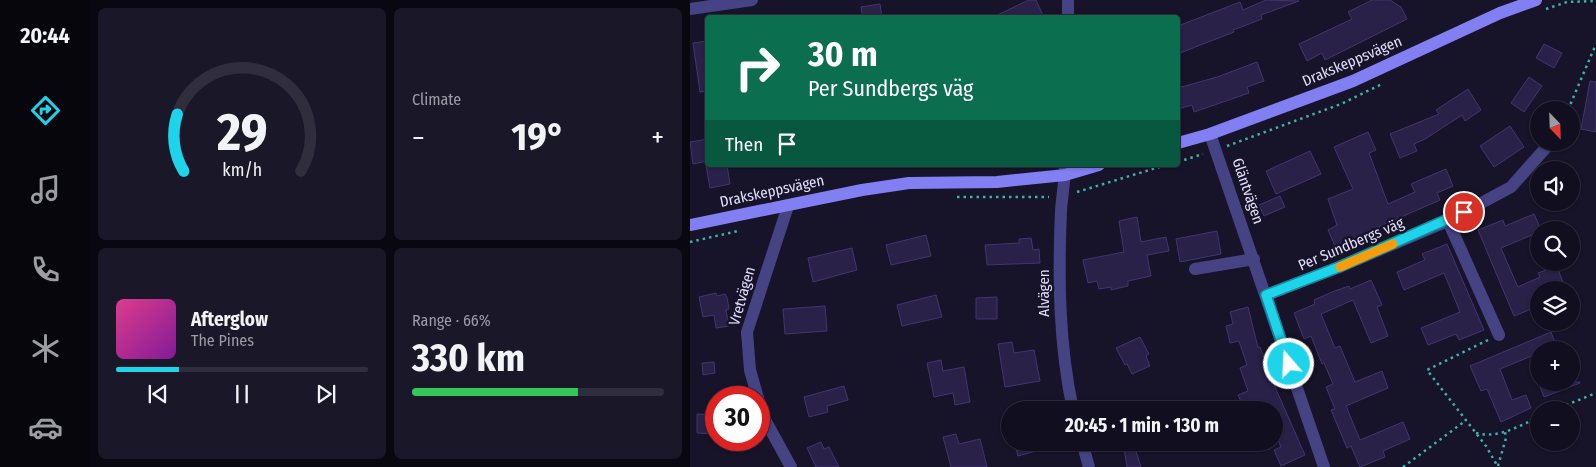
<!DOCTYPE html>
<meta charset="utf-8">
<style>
body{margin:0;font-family:"Fira Sans Condensed",sans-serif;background:#1a1728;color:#f1f3f6;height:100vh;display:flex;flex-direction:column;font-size:19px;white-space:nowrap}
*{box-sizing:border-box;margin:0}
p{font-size:16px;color:#9c9ca4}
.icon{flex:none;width:28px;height:28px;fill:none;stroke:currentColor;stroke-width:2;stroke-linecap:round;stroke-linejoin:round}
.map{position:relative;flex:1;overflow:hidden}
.panel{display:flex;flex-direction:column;gap:8px;padding:8px;background:#090811;width:600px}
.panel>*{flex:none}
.top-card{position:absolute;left:15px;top:15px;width:475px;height:152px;border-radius:5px;box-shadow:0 1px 4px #0004,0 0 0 1px #302e3d;background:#0b6e4f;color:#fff;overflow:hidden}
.needle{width:32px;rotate:157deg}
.controls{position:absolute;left:840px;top:101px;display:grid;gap:10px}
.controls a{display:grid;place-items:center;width:50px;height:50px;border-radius:50%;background:#110e1f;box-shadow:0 1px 4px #0004,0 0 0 1px #302e3d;font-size:25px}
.speed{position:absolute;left:15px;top:386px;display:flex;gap:10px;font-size:25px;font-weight:700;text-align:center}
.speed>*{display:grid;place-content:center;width:65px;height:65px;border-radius:50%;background:#110e1f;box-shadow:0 1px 4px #0004,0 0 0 1px #302e3d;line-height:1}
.speed .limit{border:8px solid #d22;background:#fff;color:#111}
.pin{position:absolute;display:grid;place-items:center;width:42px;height:42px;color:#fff;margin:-21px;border:2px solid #fff;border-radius:50%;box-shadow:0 1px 5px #0007}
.me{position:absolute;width:55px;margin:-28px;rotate:341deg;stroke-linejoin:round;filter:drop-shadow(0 0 4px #0008)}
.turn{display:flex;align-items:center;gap:18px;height:105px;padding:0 20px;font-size:22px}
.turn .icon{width:65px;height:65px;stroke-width:2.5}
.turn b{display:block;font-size:35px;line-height:42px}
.then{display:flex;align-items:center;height:48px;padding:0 20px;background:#0003;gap:10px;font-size:19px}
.big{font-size:38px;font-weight:700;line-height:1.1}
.panel .card{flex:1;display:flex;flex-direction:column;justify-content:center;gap:8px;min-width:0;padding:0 18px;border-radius:8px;background:#1a1728}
.panel .dial{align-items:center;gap:0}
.dial svg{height:130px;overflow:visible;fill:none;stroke:#302e3d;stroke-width:7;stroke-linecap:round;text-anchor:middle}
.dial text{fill:#f1f3f6;stroke:none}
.song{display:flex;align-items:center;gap:15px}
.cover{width:60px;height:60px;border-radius:8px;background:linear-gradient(135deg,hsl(330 70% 55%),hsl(290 70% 35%))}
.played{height:5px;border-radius:2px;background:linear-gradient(90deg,#1dd4ea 25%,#302e3d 25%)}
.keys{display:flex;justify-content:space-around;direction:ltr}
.heat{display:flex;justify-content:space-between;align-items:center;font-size:28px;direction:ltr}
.charge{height:8px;border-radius:4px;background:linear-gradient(90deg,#34c759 66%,#302e3d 0)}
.panel .tiles{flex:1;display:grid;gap:8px;grid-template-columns:repeat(2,1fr)}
.trip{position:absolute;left:311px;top:401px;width:282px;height:50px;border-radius:25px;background:#110e1f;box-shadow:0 1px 4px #0004,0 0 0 1px #302e3d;font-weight:700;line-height:50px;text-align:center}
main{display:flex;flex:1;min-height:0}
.tabs{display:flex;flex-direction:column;width:90px;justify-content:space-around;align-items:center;background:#07060c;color:#9c9ca4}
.tabs .icon{width:35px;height:35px}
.tabs .current{color:#1dd4ea}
.tabs b{font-size:22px;color:#f1f3f6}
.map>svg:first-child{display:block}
.building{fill:#292148;stroke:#423572}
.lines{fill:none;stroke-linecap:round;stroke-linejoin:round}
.path{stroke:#3db2ab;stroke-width:2.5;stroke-dasharray:2.5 4;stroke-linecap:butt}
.street{stroke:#464384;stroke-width:12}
.secondary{stroke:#827ff3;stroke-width:12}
.route-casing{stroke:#138a98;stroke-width:12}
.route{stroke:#1dd4ea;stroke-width:9}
.slow{stroke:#f59e0b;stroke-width:9}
.labels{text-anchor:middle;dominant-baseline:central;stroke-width:5;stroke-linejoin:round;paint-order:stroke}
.street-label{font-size:15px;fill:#e2dffc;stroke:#171329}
</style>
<main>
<nav class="tabs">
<b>20:44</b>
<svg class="icon current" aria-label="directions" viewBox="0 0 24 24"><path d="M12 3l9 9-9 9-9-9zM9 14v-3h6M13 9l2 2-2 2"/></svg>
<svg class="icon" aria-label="music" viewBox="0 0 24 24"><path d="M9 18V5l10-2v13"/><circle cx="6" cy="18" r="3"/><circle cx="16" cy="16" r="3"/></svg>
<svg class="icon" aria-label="phone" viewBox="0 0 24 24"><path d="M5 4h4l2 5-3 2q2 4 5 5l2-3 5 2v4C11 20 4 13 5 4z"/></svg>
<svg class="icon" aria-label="climate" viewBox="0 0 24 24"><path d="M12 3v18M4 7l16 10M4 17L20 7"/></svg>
<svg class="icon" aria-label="car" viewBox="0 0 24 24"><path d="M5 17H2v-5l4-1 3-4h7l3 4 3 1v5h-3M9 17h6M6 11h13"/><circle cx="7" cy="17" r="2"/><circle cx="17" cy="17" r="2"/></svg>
</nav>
<section class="panel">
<div class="tiles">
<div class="card dial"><svg viewBox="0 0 100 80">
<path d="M14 69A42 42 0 1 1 86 69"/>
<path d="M14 69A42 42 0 0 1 10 34" stroke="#1dd4ea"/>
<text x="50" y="56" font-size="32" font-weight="700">29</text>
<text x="50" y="72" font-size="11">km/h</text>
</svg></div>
<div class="card"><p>Climate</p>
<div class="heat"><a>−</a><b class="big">19°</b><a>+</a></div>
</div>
<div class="card">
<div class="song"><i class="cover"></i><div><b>Afterglow</b><p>The Pines</p></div></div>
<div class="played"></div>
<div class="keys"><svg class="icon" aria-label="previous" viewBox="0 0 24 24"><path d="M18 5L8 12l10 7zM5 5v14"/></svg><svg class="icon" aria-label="pause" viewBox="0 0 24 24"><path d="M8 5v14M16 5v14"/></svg><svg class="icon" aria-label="next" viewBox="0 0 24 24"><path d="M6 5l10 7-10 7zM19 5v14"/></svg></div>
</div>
<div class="card"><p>Range · 66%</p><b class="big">330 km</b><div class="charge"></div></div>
</div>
</section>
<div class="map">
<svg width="906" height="467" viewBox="0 0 906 467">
<rect width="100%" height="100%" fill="#171329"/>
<path class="building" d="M339,0H346L354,18H301Z
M576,0L609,1L571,15L572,19L543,30L544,32L490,53L488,46V26L550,2L553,10Z
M682,0H700L711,7L717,19L635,60L632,53L617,61L609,44L662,19L658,12Z
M190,4L192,18H173L171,7Z
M18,41V91L10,92L3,43Z
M854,44L872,53L864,68L846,58Z
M567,62L574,81L557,87L559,93L504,112L502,105L488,109V88L527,77Z
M839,77L852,86L834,112L821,103Z
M900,81L906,82V132L891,129Z
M778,89L791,110L775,121L772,115L735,139L724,144L727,151L710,158L700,134L749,114L746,110Z
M820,126L834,147L804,167L790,146Z
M678,132L686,150L679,153L698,204L725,192L721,184L756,169L763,186L747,193L750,200L645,246L638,230L647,225L638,199L663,189L644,147Z
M18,139V161L3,164L0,142Z
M620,151L631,174L586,194L576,171Z
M16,165H37L40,184L20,188Z
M590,196L595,207L574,216L569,205Z
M844,214L849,225V232L811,248L820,269L828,287L850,277L848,273L856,270L853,262H865L875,287L867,290H849V306L824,316L788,230L813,220L815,226Z
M447,217L451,242L476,237L479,251L457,255L461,276L438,281V286L421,290V287L409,289L407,281L398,283L393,260L434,252L429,221Z
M527,231L531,254L490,262L486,239Z
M236,235L241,256L201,265L196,245Z
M341,238L343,250L349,249L350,263L297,265L295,245L329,243V239Z
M757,244L794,330L769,340L766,334L738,345L731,328L770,312L754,273L714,290L707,272L735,260L732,254Z
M162,248L167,270L123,282L118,258Z
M681,280L692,305L687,307L698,336L681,343L663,300L631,314L645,348L650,346L665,382L692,371L698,388L656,406L670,440L713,422L720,439L693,451L695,457L670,467L661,446L657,448L641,410L645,409L636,387L643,384L634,363L632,364L621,336L614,339L604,313L625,304L624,300L642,292L659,286L660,289Z
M26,293L27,296L35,294L37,297L39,309L36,310L39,326L26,328L24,315L13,317L9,297Z
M246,295L252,317L212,326L207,305Z
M307,297V319H286V298Z
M135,306L137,331L95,334L93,309Z
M558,307L568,348L570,347L585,387L615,455L591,466L584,450L591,447L585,432V410H566L564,404L554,408L548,395L558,391L550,368L557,365L549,341L540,343L536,326L543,324L540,312Z
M861,332L868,350H849V353L810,369L822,400L836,395L841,408L811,422L797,389L791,391L780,366Z
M450,337L459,354L456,356L460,366L442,374L437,364L435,365L426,348Z
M322,342L324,353L344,350L350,381L315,387L308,344Z
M251,360L253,371L274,367L280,402L265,405L263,393L244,397L237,363Z
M24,362L25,373L13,375L12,363Z
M861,382H890V383L854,397L850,387Z
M154,386L158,400L137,406L138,412L119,417L114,397Z
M7,414L26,415V434L7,433Z
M266,434L269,444L290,439L297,467H261L253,437Z
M131,442L134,449L139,447L149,467H126L117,448Z
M324,442H363L364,446L328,456Z
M433,442H443L451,467H437Z"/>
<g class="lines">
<path class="path" d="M856,9L877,2L906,1
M878,110L906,44
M537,146L651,104L692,84
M488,162L513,154
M387,192L476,165
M267,197H359
M0,242L48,231
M798,340L737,370L796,446L808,467
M864,410L906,393
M786,433C808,439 829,426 849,417
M808,466L816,438L815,432
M713,467L775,421"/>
<path class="street" d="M0,9L62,0
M378,18V0
M520,134L634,467
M375,165C375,180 372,196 371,211C368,278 369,345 383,410
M758,221L809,335
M505,269L564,259
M576,295L649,267L758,221L821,187L861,142
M68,398L60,370L57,332L98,206
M69,401L74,418L101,467
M392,442L399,467"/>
<path class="secondary" d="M488,143L520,134L663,81L810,13L846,0
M0,225L172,190L219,183L307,182L375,175L409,165"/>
</g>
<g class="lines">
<g class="route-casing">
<path id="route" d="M599,364L576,295L649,267L774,212"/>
</g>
<use href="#route" class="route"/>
<path class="slow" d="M650,267L703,244"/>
</g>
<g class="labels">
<g class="street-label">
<text transform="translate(662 61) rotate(-23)">Drakskeppsvägen</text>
<text transform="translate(82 191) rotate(-12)">Drakskeppsvägen</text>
<text transform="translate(558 191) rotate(71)">Gläntvägen</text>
<text transform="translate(661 244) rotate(-23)">Per Sundbergs väg</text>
<text transform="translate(354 293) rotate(-90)">Alvägen</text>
<text transform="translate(52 296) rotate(-74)">Vretvägen</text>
</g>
</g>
</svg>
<div class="controls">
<a><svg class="needle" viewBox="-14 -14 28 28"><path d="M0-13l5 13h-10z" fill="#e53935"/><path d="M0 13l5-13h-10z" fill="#9c9ca4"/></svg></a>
<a><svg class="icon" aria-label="sound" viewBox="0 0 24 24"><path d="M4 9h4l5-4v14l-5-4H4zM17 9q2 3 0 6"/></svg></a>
<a><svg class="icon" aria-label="search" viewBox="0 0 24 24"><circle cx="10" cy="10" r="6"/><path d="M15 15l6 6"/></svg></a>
<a><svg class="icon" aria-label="layers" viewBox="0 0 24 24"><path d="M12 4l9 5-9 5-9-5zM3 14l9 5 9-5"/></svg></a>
<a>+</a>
<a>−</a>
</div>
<div class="speed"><div class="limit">30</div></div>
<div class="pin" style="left:774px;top:212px;background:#d93025"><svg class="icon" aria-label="arrive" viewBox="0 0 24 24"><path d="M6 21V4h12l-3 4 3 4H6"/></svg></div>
<svg class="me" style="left:599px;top:364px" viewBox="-20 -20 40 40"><circle r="17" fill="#1dd4ea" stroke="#fff" stroke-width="3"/><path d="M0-11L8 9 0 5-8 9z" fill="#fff"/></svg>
<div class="trip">20:45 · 1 min · 130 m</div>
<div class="top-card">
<div class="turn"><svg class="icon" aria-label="right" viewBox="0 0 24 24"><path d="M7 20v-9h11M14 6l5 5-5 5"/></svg><div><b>30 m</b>Per Sundbergs väg</div></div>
<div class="then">Then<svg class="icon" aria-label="arrive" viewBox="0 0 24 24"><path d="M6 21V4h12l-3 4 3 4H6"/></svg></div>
</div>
</div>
</main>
